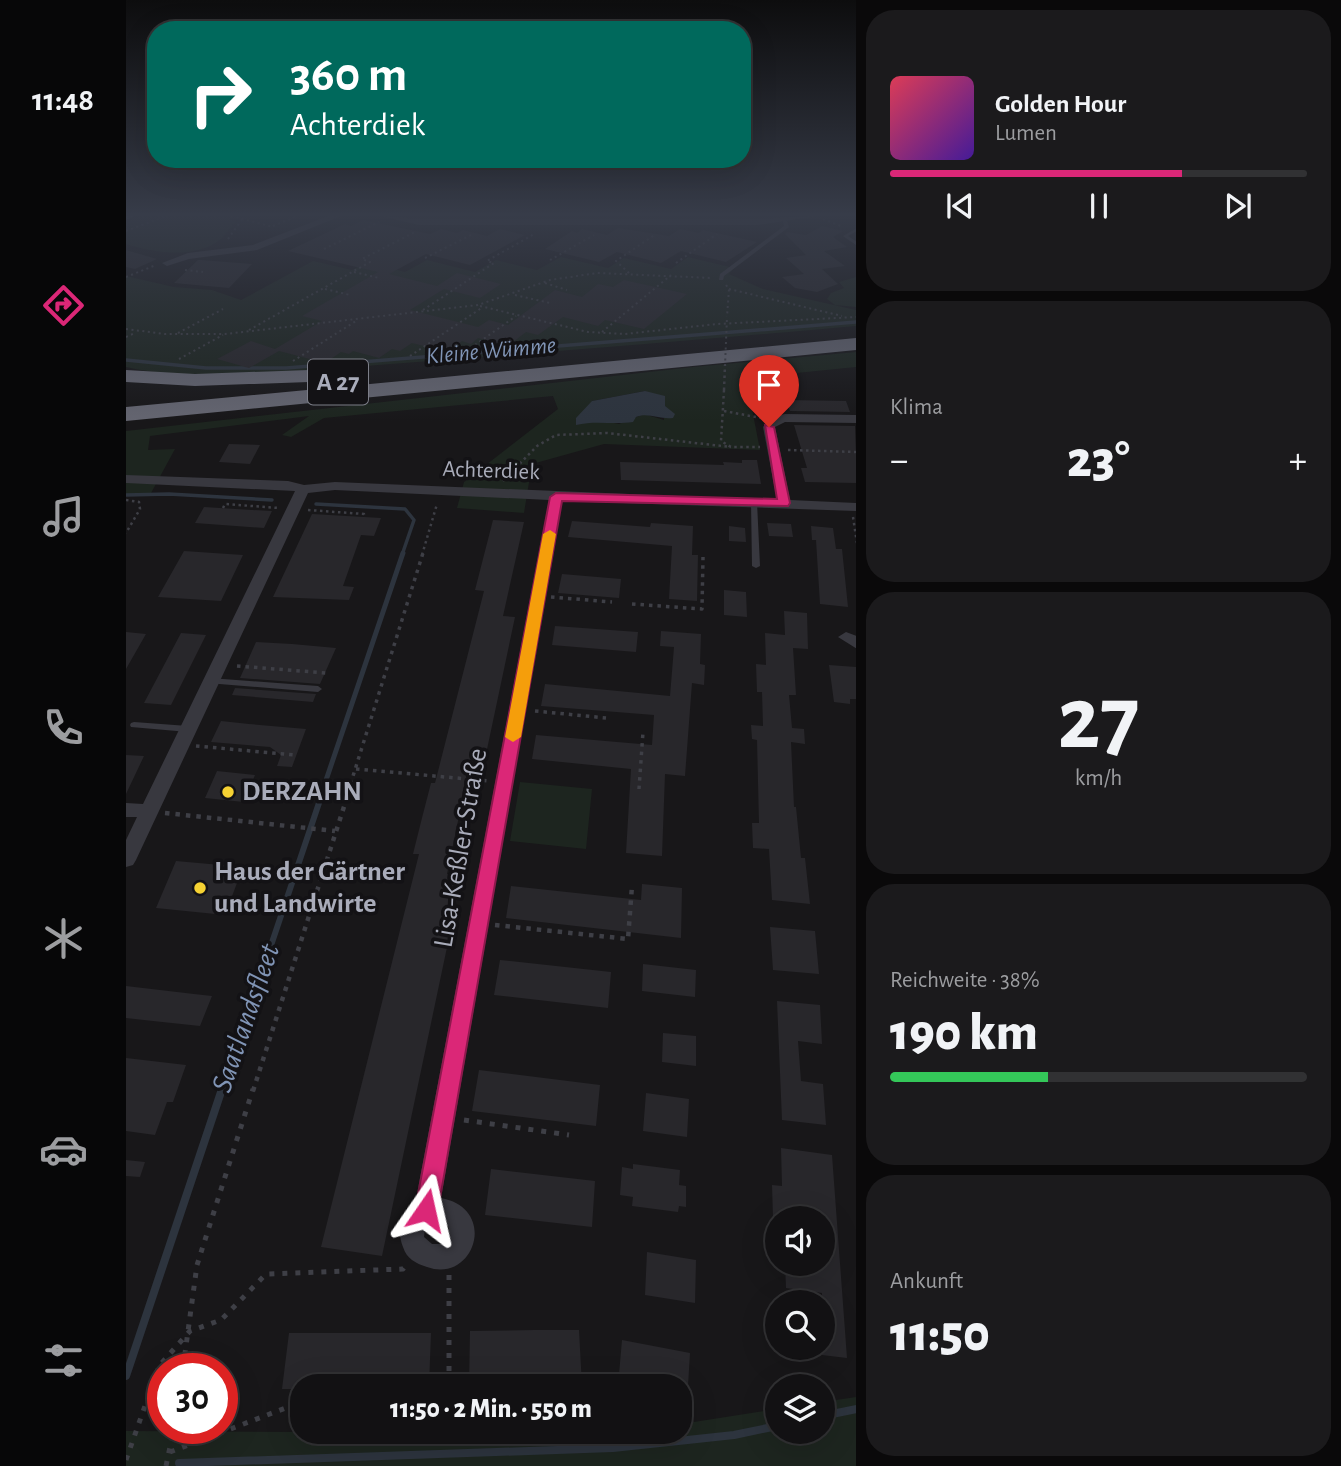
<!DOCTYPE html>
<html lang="de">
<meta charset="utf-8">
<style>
body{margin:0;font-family:"Alegreya Sans",sans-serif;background:#1b1a1c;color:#f1f3f6;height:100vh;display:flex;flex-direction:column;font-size:26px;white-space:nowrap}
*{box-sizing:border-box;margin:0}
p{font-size:23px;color:#9c9da0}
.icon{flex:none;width:38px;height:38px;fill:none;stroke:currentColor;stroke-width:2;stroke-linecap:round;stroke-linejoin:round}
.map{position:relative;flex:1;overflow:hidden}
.side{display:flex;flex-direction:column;gap:10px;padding:10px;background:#0a090a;width:485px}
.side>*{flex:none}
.banner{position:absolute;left:21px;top:21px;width:604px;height:147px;border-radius:28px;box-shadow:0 7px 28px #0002,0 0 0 2px #313133;background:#00695c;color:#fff;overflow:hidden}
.fabs{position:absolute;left:639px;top:1206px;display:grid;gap:14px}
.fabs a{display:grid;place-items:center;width:70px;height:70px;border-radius:50%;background:#121113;box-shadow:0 7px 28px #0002,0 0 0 2px #313133;font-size:35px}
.speed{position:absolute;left:21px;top:1353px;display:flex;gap:14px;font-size:35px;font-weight:700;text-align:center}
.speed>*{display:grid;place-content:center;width:91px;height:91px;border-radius:50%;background:#121113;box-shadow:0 7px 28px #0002,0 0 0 2px #313133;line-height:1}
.speed .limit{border:10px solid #d22;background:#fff;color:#111}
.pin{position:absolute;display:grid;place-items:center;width:60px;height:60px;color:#fff;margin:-72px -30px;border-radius:50% 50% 50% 0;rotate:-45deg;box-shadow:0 0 7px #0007}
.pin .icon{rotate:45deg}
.me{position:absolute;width:77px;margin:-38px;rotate:11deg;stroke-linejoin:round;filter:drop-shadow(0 0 5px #0008)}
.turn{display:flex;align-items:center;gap:24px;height:147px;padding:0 28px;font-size:32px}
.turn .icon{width:91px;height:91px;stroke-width:2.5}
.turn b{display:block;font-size:49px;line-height:60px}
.big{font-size:52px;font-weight:800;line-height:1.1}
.side .widget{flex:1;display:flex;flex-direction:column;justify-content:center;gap:10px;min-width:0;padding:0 24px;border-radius:28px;background:#1b1a1c}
.side .dial{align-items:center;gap:0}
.dial b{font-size:91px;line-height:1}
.song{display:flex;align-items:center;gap:21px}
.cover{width:84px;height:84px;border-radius:10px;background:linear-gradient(135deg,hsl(350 70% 55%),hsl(260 70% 35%))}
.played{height:7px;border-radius:4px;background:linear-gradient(90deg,#db2777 70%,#313133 70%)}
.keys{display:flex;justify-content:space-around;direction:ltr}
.heat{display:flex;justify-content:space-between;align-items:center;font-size:38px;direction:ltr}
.charge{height:10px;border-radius:5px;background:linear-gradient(90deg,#34c759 38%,#313133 0)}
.trip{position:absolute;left:164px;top:1374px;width:402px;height:70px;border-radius:28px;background:#121113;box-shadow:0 7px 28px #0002,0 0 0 2px #313133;font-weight:800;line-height:70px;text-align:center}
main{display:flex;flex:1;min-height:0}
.tab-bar{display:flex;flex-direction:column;width:126px;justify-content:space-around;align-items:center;background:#070708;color:#9c9da0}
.tab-bar .icon{width:49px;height:49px}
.tab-bar .current{color:#db2777}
.tab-bar b{font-size:32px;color:#f1f3f6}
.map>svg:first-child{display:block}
.green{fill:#1d251f;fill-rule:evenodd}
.water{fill:#2d343e}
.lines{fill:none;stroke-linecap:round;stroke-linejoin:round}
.stream-far3{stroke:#2d343e;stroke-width:3.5}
.stream-far2{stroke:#2d343e;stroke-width:5}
.stream-far1{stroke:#2d343e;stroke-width:6}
.stream{stroke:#2d343e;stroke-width:8}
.building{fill:#28272b}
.path-far4{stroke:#3e3f46;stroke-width:2;stroke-dasharray:2 3.5;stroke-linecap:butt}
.path-far3{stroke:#3e3f46;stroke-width:2.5;stroke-dasharray:2.5 3.5;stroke-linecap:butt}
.path-far2{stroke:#3e3f46;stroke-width:3.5;stroke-dasharray:3.5 5;stroke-linecap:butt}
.path-far1{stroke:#3e3f46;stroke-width:4.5;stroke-dasharray:4.5 6;stroke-linecap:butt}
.path{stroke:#3e3f46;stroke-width:5;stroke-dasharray:5 8;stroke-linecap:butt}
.lane{fill:#38383f;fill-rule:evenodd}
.street{fill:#38383f;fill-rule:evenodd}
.primary{fill:#54555e;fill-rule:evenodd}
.highway{fill:#646570;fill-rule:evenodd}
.path-bridge-far1{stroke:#3e3f46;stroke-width:2;stroke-dasharray:2 3.5;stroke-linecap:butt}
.path-bridge{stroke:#3e3f46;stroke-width:2.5;stroke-dasharray:2.5 3.5;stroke-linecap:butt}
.route{fill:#db2777;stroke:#8e194d;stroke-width:2}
.slow{fill:#f59e0b}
.poi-dot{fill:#f6d233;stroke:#131215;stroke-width:2.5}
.labels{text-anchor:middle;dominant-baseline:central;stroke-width:7;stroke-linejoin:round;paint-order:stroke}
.far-street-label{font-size:23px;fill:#a9acba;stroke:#131215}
.far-water-label{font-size:24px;font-style:italic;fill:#8094b5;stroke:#131215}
.shield{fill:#131215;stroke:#7c7e88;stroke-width:2}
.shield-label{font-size:26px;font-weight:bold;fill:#a9acba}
.poi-label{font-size:28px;font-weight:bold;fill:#a9acba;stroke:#131215;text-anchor:start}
.street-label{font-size:28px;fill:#a9acba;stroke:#131215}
.water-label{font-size:30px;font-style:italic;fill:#8094b5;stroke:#131215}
</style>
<main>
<nav class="tab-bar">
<b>11:48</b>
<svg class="icon current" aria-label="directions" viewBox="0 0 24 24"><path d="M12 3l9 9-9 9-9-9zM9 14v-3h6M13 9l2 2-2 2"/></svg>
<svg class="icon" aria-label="music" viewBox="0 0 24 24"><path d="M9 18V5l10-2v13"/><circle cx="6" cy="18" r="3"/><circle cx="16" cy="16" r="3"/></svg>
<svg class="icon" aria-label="phone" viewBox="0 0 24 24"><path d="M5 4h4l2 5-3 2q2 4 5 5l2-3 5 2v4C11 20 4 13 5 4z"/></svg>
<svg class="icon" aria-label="climate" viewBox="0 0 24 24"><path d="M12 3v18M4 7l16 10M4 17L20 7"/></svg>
<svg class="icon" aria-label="car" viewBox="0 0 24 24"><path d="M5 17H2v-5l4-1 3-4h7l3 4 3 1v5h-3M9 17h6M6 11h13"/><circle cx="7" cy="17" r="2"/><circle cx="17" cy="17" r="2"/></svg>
<svg class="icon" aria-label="filters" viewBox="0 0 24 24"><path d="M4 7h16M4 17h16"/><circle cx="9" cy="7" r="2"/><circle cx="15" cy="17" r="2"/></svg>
</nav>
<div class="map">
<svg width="731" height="1466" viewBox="0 0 731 1466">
<rect width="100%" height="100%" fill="#181719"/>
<path class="green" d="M15,216H90L110,221C106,226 101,233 96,238C72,260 28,253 0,244V222Z
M435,257L482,268L498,258L545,269L562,257L608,268L603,274L637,289L730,310V326C575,340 420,352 265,364C183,370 79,385 0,367V276L48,287L86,290L115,300L187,261L226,270L241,262L279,272L301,260L349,272L370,260L411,270Z
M730,277V307L709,305L701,299L705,293L718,288L713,282Z
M730,352V367L620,378L634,450L478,444L406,464L398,513L331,508L338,482L432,409L427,396L198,418L165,437L156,435L183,416L24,436L22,450L49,449L24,495L0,494V431L567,367ZM519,391L538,406V420L518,414L493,424L473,420L462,422L466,401Z
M394,782L466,789L460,849L384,841Z
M730,1397V1466H0V1431L486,1434L555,1432V1424L651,1409V1432H696L697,1402Z"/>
<path class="water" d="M519,391L539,396V406L549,414L547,418C534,420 522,412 510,417L507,422C487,425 470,420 450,425V418L466,401Z"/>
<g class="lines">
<path class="stream-far3" d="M0,360L80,368H160L731,322
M0,495L43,494L146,500
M190,504L279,509L288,520L276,555"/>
<path class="stream-far2" d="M196,792L277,553"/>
<path class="stream-far1" d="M96,1091L197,791"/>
<path class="stream" d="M0,1376L96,1089
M696,1416L731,1409
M53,1463L487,1448L608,1435L651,1426"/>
</g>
<path class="building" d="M237,220L304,234L315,229L331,233L337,230L361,236L374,229L399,235L344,265L300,254L263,274L311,286L331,273L375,284L354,298L318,289L284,310L352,327L363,320L382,325L429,290L456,297L472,284L487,287L498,280L561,294L518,329L479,320L472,326L437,317L412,335L400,332L382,346L352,338L345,344L336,341L322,352L286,343L274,351L266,349L253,358L227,351L223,354L215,352L199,363L153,351L123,368L91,359L125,341L149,349L196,321L176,316L252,272L162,251L219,224L225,226Z
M696,226L717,231L707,237L721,247L698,251L719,266L696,269L712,284L691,292L669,288L656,277L678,274L660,258L680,255L659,234L661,232L680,235Z
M492,228L543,236L554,229L573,233L577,230L631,242L600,262L555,251L535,263L491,252L473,262L419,249L446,231L451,233L456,229L481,235Z
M0,250L31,259L9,269L0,267Z
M72,260H75L126,264L103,288L48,283Z
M660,400L720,401L724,412L664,411Z
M668,425L729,426L731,483L679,482L675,468H681Z
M103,444L134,445L124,464L93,462Z
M616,460H631L635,484L495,480L494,462L598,465L597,462L616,463Z
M78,507L126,510L146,511L138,528L69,523Z
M186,514L255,518L248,536L235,535L217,586L228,587L223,600L147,597Z
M367,520L398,522L377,616L389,617L356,773L343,772L332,821L321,874L336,876L256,1256L195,1247L293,854H287L297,814L305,783H309L358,591L349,590Z
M446,521L524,527L525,523L567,526L566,555H572L571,601L543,599L546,546L442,537Z
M641,523L665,524L667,537L643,536Z
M603,526L619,528L620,542L603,541Z
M685,526L707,528L710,549H716L722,607L694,604L690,540H686Z
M58,551L117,555L95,601L32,597Z
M436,574L495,579L493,598L432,593Z
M598,590L620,592L621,617L598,615Z
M658,611L681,613L682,649L667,648L670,695H663L666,728L678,729L679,744L665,742L668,807H670L675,858H679L684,904L646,900L643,849L627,848L626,823H633L631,740L626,739L625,725L637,726L636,692H631L630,664L640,665L639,633L659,635Z
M429,626L512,632L510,652L426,645Z
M535,631L575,634L574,664L579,665L578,685L566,683L559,776L539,774L536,856L500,853L505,769L406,759L410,735L526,745L528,715L415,706L419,684L544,696L548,647L534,646Z
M0,632L20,634L0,669Z
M55,633L80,635L45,705L18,703Z
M130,642L166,644L210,648L194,684L114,678Z
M703,665L731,667V699H724V704L708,702Z
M109,688L190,694L187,702L106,695Z
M95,721L123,724L180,729L166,767L151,766L155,755L144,747L85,742Z
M0,755L18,756L0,794Z
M91,771L129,775L118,802L79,798Z
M50,861L117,867L99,915L30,908Z
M516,884L556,888L555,938L380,918L385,886L515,900Z
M644,927L689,931L693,974L647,970Z
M374,960L485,972L482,1008L368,995Z
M517,964L570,970L569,997L516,991Z
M0,986L68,994L86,996L74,1026L27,1021L0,1018Z
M651,1001L694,1005L696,1044L672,1041L675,1081L697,1084L700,1125L656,1120Z
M537,1033L570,1036V1066L536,1062Z
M0,1058L60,1065L47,1102H41L29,1135L0,1131Z
M353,1070L474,1085L470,1126L346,1111Z
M520,1093L563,1099L561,1137L517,1131Z
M655,1148L706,1155L721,1358L696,1355V1293L660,1288L659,1264H696V1218H647L646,1185L656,1186Z
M0,1160L19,1162L14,1177L0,1176Z
M507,1164L554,1170L553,1185L560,1186V1207L553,1206L552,1212L506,1206L507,1197L494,1195L496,1167L507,1169Z
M365,1169L469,1181L466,1227L359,1215Z
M521,1252L570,1260L569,1303L519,1295Z
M409,1330H453L456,1386H343L344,1331Z
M163,1333H305L303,1386H177V1389H156Z
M496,1340L564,1353L562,1386H492Z"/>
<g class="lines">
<path class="path-far4" d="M105,216L147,227
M697,219L715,226
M147,226L171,216
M0,231L40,216
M102,239L117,218
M198,249L253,222
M299,258L345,235
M424,260L468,235
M550,263L591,234
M59,270L77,272
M228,272L253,278
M503,273L490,261L530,234
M0,277L30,265
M419,283L441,290
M600,285L603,289L601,317
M199,289L224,295
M603,289L716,316
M389,295L424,303
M354,306L462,332L499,334L591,324L731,317
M297,310L368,263L361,261L408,234
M0,329L39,334H99L352,305L424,280L471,273L586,278
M123,330L244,262L236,259L289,232
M476,332L545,275
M52,333L97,309
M0,337L9,333
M349,345L390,316
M284,356L357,307
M53,359L97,335
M167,361L230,321"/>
<path class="path-far3" d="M598,390L595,441L605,447H634
M598,411L635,418
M662,450L731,452
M377,481L411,446L430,435L481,433L605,447
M0,500L13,502L14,509L0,533
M97,508L99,504L153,508
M182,510L238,514L237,517
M727,517L731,543
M296,555L311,504"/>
<path class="path-far2" d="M425,597L486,602
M506,604L576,609L577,557
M111,666L200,673
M409,711L480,718
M70,746L169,755
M230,769L364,781
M513,789L517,732
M222,792L297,553"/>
<path class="path-far1" d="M39,813L209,831
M369,925L502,939L506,886
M127,1091L223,791"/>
<path class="path" d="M338,1120L443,1135
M323,1275V1386
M57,1368L71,1265L127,1089
M44,1452L170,1404H177
M0,1460L33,1366L64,1331L95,1320L140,1274L277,1269L280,1265
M40,1466L48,1428"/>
<path class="lane" d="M659,220L661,221L663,227L598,276L597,280H593L594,274L658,226L657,221Z
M731,228V231L722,236L731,242L730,245L717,236Z
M628,500L631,502L634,566L630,568L626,566L625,502Z
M84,678L192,686L196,689L192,692L81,683L80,681L81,679Z
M8,722L62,726L66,729L62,732L5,727L4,725L5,723Z"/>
<path class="street" d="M202,216H215L131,250L63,259L41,266L36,263L62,253L127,245Z
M255,216L293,219H632L691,216L632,225H293Z
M659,414L731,415V423L659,422L649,427L664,500L731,503V511L436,501L315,1198C373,1209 348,1284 301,1267C289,1263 281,1259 277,1247C270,1230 276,1218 289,1204L423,500L209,490L182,493L10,860L7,865L0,867V840L11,817H0V803L17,804L169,491L0,483V475L162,481L178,485L209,482L651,500L637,427L643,418ZM306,1221L318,1222L323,1227V1237L317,1244H306L298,1237L299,1229Z
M720,632L731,636V649L712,637Z"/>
<path class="primary" d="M0,216H8L0,220Z"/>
<path class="highway" d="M731,338V350L0,421V407Z
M0,370L69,374L183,370L191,371L194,376L191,381L183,382L69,386L0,382Z"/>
<path class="path-bridge-far1" d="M599,366L601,317"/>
<path class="path-bridge" d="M598,390L599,365"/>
</g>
<linearGradient id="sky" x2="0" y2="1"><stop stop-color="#0d0d0e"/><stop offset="0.51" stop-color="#373c49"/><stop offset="1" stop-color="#373c49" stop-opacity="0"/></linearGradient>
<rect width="731" height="421" fill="url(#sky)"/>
<path class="route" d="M639,425L648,427L664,503L662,506L436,501L312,1210L308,1218L300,1221L292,1218L289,1210L424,497L430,493L651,499Z"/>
<path class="slow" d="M424,530L430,534L395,737L387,742L379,737L417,534Z"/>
<g class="poi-dot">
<circle cx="102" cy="792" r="7"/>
<circle cx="74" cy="888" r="7"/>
</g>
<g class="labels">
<g class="far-street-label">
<text transform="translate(365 471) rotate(2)">Achterdiek</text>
</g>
<g class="far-water-label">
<text transform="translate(365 351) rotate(-5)">Kleine Wümme</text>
</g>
<rect class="shield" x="182" y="359.5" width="60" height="45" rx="5"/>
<g class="shield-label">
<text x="212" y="382">A 27</text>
</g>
<g class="poi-label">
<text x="116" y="792">DERZAHN</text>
<text x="88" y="872">Haus der Gärtner<tspan x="88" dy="32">und Landwirte</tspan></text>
</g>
<g class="street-label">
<text transform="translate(335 848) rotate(-80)">Lisa-Keßler-Straße</text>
</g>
<g class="water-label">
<text transform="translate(120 1018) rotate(-71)">Saatlandsfleet</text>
</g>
</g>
</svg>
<div class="fabs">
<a><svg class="icon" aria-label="sound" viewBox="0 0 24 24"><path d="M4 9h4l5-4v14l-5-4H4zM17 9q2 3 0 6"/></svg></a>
<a><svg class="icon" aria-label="search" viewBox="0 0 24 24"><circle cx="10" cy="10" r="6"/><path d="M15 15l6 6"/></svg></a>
<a><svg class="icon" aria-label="layers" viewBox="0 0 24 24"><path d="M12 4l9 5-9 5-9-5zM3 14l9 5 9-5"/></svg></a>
</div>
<div class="speed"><div class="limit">30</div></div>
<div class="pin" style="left:643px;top:427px;background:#d93025"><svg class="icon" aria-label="arrive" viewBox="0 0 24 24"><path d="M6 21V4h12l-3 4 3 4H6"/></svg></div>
<svg class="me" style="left:300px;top:1210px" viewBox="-20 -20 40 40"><path d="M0-17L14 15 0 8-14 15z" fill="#db2777" stroke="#fff" stroke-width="4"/></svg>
<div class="trip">11:50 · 2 Min. · 550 m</div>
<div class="banner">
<div class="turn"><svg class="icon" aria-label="right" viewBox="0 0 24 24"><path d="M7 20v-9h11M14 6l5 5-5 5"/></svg><div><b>360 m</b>Achterdiek</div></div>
</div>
</div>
<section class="side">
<div class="widget">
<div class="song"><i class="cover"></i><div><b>Golden Hour</b><p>Lumen</p></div></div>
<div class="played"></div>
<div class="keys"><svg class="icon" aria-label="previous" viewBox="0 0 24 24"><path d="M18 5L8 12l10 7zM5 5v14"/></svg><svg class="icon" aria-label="pause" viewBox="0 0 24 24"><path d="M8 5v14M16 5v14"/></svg><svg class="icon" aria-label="next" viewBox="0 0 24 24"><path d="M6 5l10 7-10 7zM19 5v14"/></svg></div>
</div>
<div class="widget"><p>Klima</p>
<div class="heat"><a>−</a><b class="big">23°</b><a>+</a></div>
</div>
<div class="widget dial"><b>27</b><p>km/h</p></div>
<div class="widget"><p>Reichweite · 38%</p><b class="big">190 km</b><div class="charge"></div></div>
<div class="widget"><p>Ankunft</p><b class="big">11:50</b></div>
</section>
</main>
